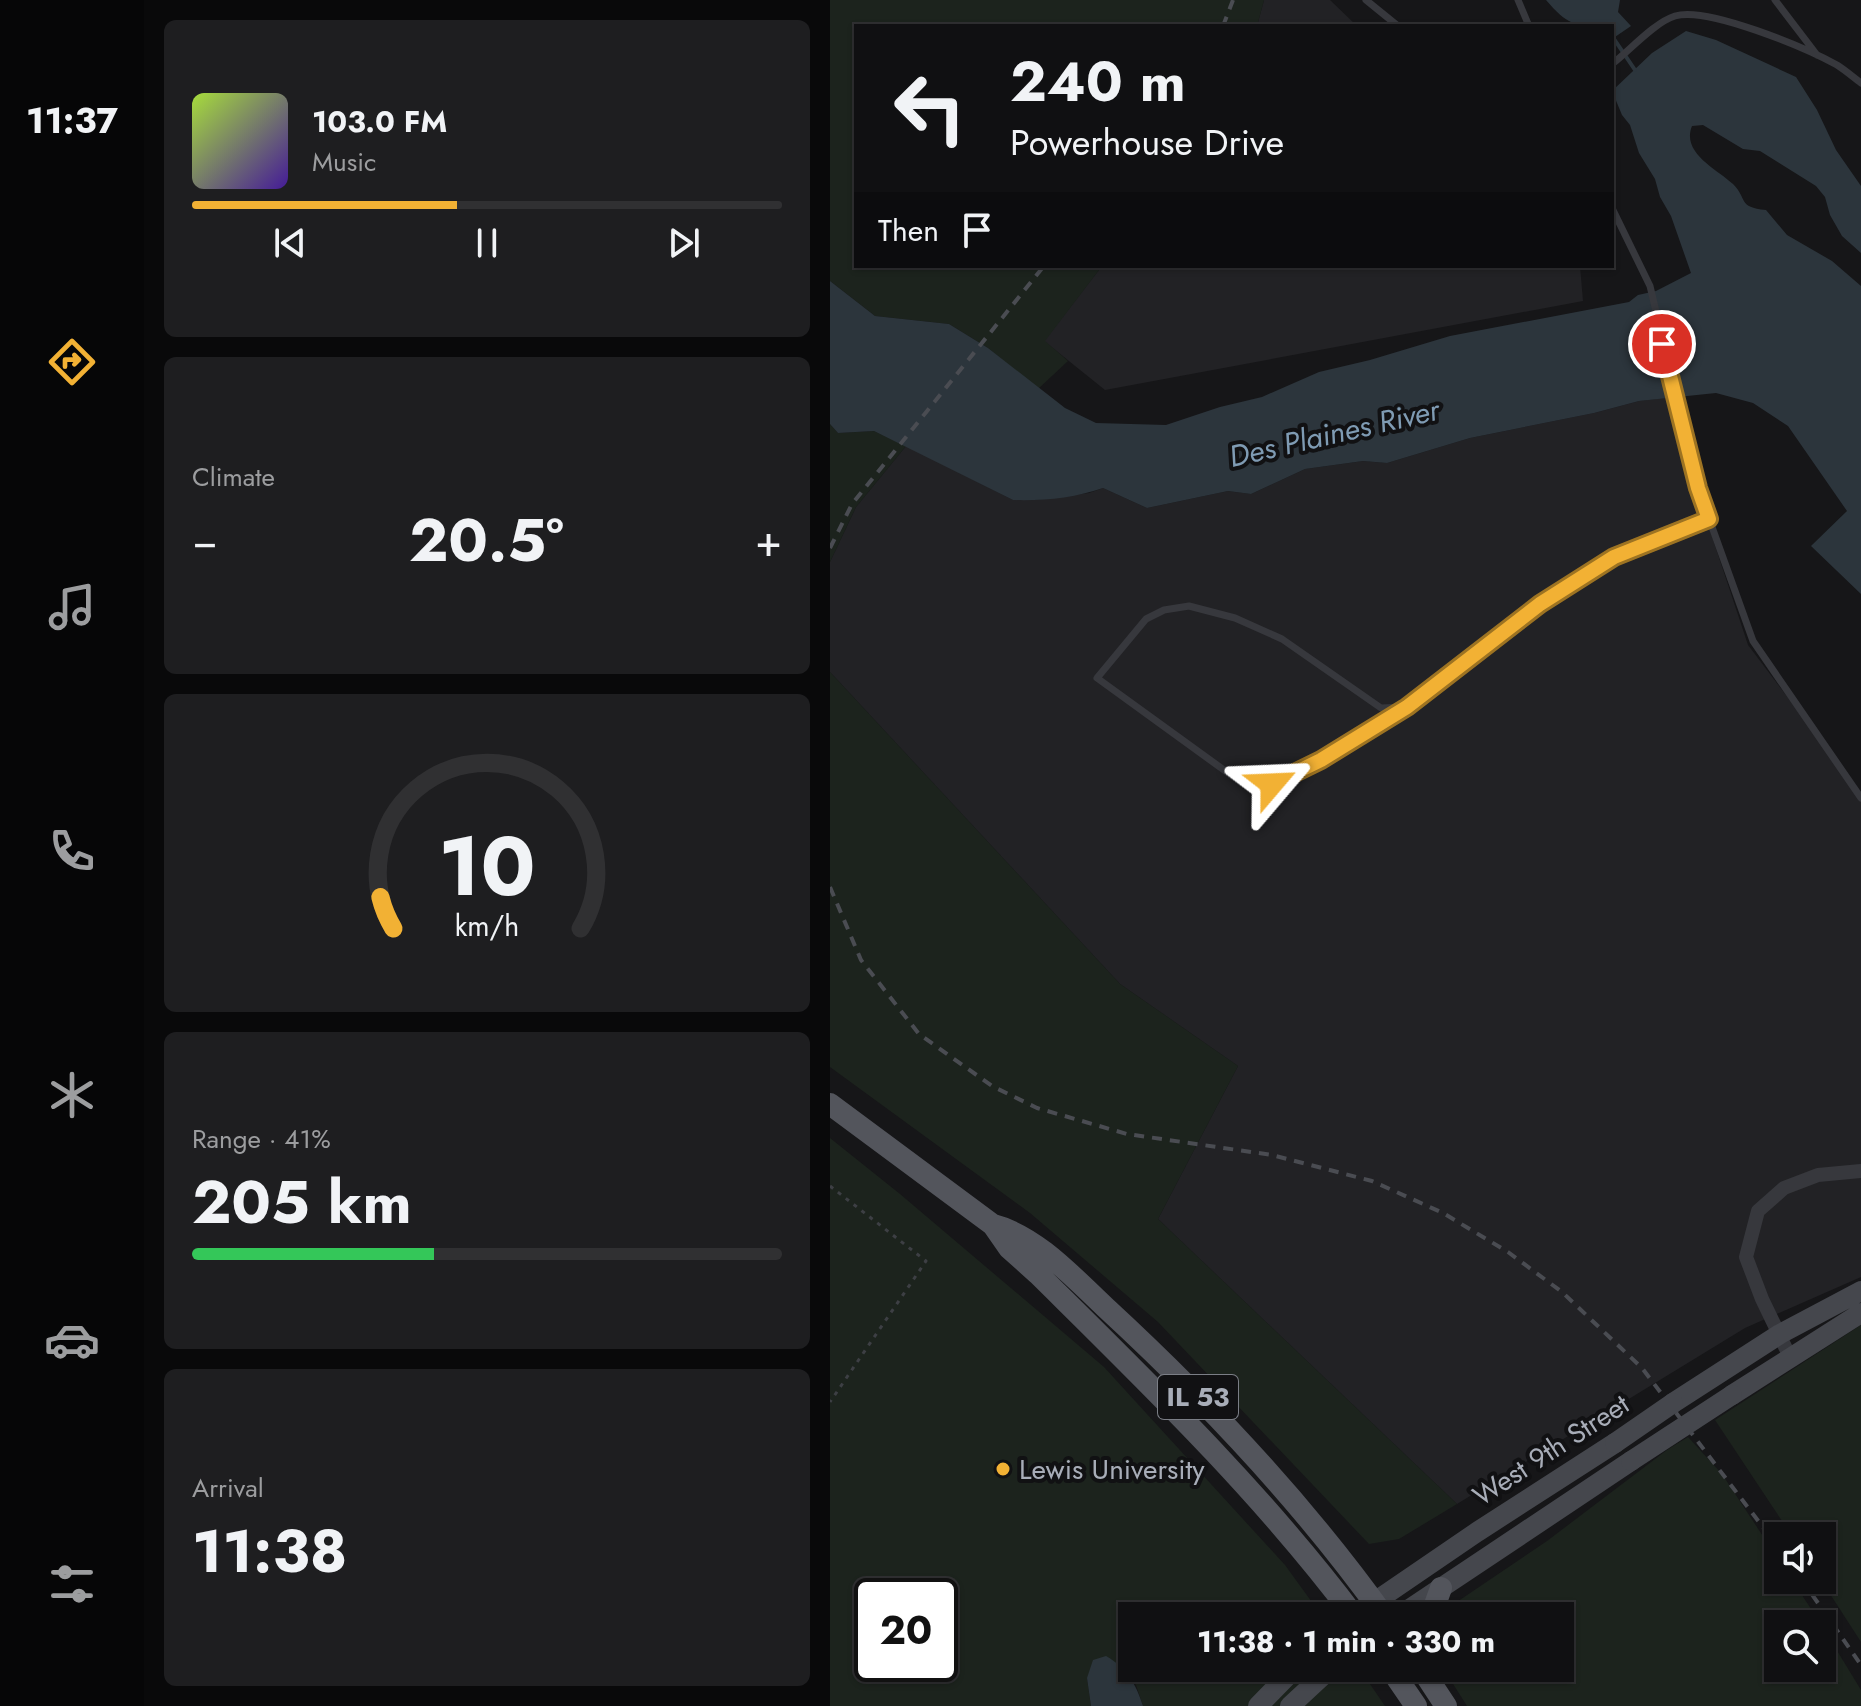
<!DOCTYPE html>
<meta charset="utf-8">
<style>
body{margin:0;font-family:Jost,sans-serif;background:#1e1e20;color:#f1f3f6;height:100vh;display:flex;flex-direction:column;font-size:30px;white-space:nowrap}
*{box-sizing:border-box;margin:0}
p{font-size:26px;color:#9c9d9f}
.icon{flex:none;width:44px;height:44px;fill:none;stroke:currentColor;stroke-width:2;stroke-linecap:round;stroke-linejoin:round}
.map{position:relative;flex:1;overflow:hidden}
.panel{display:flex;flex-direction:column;gap:20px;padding:20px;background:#09090a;width:686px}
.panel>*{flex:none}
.banner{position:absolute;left:24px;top:24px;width:760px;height:244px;border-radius:0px;box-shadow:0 2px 6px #0004,0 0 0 2px #303032;background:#101012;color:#f1f3f6;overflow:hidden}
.fabs{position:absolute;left:934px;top:1522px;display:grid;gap:16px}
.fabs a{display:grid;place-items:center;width:72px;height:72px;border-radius:0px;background:#101012;box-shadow:0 2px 6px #0004,0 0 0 2px #303032;font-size:40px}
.speed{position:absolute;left:24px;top:1578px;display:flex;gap:16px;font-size:40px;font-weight:700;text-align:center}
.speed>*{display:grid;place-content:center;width:104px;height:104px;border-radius:50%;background:#101012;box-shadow:0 2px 6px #0004,0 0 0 2px #303032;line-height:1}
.speed .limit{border:4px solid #111;border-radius:12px;background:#fff;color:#111}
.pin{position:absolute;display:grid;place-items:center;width:68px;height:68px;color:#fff;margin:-34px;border:4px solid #fff;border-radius:50%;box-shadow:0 2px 8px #0007}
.me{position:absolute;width:88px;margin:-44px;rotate:64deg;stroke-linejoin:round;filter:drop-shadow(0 0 6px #0008)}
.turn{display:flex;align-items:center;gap:28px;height:168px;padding:0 24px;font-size:36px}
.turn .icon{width:104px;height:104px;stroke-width:2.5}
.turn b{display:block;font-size:56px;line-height:68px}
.then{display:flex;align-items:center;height:76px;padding:0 24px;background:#0003;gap:16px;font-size:30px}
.big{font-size:60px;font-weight:700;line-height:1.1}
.panel .card{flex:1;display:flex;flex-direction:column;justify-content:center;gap:12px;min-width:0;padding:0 28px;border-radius:12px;background:#1e1e20}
.panel .dial{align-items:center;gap:0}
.dial svg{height:208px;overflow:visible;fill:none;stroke:#303032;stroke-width:7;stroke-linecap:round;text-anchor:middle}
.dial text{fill:#f1f3f6;stroke:none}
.song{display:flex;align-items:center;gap:24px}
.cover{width:96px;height:96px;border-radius:12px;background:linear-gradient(135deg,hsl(80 70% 55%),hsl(260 70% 35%))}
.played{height:8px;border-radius:4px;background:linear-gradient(90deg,#f2b134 45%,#303032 45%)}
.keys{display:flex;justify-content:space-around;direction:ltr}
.heat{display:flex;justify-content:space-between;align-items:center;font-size:44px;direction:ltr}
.charge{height:12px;border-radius:6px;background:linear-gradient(90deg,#34c759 41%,#303032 0)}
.trip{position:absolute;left:288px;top:1602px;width:456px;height:80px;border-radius:0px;background:#101012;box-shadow:0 2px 6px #0004,0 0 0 2px #303032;font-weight:700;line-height:80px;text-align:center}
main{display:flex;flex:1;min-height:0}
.tabs{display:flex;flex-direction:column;width:144px;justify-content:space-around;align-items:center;background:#060607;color:#9c9d9f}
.tabs .icon{width:56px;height:56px}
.tabs .selected{color:#f2b134}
.tabs b{font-size:36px;color:#f1f3f6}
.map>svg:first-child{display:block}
.built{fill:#222225}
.green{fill:#1c231d;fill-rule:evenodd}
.water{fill:#2c353c}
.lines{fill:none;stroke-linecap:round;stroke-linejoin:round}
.stream{stroke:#2c353c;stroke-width:4}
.path{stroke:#3d3f44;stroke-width:3;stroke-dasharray:4 6;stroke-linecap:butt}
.lane{stroke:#37383d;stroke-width:7}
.street{stroke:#37383d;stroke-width:14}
.secondary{stroke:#45474d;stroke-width:20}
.primary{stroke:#53555c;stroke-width:22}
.rail{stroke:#4a4c52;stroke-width:4;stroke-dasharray:10 8;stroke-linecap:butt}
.secondary-bridge{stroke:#45474d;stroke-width:20}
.route-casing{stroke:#9d7322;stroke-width:20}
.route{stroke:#f2b134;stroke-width:14}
.poi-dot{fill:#f2b134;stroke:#111113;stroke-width:3}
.labels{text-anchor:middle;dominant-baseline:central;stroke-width:8;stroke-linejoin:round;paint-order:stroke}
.shield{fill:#111113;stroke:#7b7e86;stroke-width:2}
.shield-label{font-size:26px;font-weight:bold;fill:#a8adb8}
.street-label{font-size:28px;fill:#a8adb8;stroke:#111113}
.poi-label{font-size:28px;fill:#a8adb8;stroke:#111113;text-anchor:start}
.water-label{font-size:30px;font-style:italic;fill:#7f9bb3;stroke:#111113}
</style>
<main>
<nav class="tabs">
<b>11:37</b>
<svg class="icon selected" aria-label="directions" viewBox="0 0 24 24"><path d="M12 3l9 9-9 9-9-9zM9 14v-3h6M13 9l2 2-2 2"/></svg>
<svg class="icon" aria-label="music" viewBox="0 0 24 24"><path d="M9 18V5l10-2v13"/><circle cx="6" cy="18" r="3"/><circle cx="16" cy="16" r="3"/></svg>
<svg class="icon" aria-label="phone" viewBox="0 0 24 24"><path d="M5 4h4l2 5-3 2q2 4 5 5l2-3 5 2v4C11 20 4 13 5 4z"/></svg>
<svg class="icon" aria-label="climate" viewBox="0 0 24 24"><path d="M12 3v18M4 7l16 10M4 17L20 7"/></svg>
<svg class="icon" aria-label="car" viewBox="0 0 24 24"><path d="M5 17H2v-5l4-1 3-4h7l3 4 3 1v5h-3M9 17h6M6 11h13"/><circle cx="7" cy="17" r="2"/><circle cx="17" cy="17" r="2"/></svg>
<svg class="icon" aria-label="filters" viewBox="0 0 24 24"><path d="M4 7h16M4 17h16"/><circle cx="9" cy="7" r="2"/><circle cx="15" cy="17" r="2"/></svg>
</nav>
<section class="panel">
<div class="card">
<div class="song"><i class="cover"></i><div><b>103.0 FM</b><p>Music</p></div></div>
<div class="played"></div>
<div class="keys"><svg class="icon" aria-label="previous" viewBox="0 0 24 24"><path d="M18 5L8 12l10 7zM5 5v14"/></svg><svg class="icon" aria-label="pause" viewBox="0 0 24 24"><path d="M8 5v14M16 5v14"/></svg><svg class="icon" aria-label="next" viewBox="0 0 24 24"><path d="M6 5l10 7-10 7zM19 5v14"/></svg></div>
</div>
<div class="card"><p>Climate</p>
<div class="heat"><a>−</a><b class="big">20.5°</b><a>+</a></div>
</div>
<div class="card dial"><svg viewBox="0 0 100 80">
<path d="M14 69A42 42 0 1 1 86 69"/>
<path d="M14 69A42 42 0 0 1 9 57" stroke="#f2b134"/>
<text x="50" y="56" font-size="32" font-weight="700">10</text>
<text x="50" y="72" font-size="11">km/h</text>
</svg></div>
<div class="card"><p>Range · 41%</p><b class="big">205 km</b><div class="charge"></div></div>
<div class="card"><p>Arrival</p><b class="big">11:38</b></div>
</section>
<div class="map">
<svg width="1031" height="1706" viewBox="0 0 1031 1706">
<rect width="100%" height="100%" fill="#161618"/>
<path class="built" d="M434,0H500L527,26H427Z
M272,266H750L753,301L275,390L214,341Z
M836,398L918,645L1031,794V1277L915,1328L627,1504L328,1219L408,1066L290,984L0,672V562L26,507L76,446L183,500H203L259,493L273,488L317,508L398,491L421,494L475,469L533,461L557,463L640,438L764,413L809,401Z"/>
<path class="green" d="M0,0H434L427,26H26V266H272L215,341L238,361L208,389L158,348L119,324L45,316L0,281Z
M0,424L8,433L44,431L76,446L26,507L0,562Z
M0,672L290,984L408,1066L328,1219L627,1504L569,1539L539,1544L328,1322L200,1213L0,1067Z
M0,1138L70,1194L274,1367L455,1565L492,1616H302V1668H529L555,1706H313L306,1685L290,1665L257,1678L261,1706H0ZM42,1596H110V1664H42Z
M1031,1325V1642L991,1580L992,1536H962L885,1420Z
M858,1437L892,1474L948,1559V1580H962L991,1624H948V1668H992V1626L1031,1690V1706H637L613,1668H730V1616H612L615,1610L717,1541L837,1450Z"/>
<path class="water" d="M716,0H790L788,12L801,26L782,39V26C747,26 740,28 716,0Z
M856,31L886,40L966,77L987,110L1006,150L1031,186V253L1012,236L1000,215L995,197L986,186L930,151L913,149L873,125L862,126C851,153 887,169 903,184C918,199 907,207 936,210L957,235L1002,261L1031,286V594L981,546L1017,511L958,426L923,403L886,393L809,401L764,413L640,438L557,463L533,461L475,469L421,494L398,491L317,508L273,488C245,498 213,501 183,500L44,431L8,433L0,424V281L45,316L119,324L158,348L235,408L266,423L336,425L390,407L432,397L489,372L540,360L620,336L799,302L808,295L826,291L861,273L841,216L830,197L825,179L809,153L800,125L792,115L782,91L822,53Z
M276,1656C297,1668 306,1684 313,1706H261L257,1678L263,1660Z"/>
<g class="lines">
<path class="stream" d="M782,36L805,70"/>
<path class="path" d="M0,1186L96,1261L0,1402"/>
<path class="lane" d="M536,0L568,26
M688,0L699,26
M945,0L987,55
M782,64C799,51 825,22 845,16C877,6 976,48 1007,65C1015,70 1023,77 1031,83
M782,208L820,286L868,488L923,641L1031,798
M577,707L491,760L442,784L416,786L267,678L316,619L334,610L359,606L405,618L452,639L551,708L577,707L710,604L784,557L879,519"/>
<path class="street" d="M960,1357L932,1299L916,1257L928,1211L954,1188L988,1175L1031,1171"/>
<path class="secondary" d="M902,1395L1031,1313
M843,1403L950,1334L1031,1291
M524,1616L647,1532L785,1443
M569,1616L801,1461
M428,1706L465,1668
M460,1706L501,1668"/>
<path class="primary" d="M0,1104L163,1225L179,1248L208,1274C319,1384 430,1491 524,1616
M163,1225C206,1236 243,1277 275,1307C377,1401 473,1503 554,1616
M601,1616L611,1588
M560,1668L586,1706
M591,1668L616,1706"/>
<path class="rail" d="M393,26L403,0
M0,548L22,504L214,266
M0,887L31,960L89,1034L162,1086L207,1108L297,1134L442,1155L542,1181L613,1213L678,1252L732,1292L812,1368L948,1547
M972,1580L1031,1665"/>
<path class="secondary-bridge" d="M785,1443L843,1403
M801,1461L902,1395"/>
</g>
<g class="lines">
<g class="route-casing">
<path id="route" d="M442,784L491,760L577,707L710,604L784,557L879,519L868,488L832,344"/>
</g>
<use href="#route" class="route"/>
</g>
<circle class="poi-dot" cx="173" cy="1469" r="8"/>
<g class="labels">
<rect class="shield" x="328" y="1375" width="80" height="44" rx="6"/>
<g class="shield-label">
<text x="368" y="1397">IL 53</text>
</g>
<g class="street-label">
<text transform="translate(721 1450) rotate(-33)">West 9th Street</text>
</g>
<g class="poi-label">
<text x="189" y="1469">Lewis University</text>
</g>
<g class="water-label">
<text transform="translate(504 433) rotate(-13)">Des Plaines River</text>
</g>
</g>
</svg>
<div class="fabs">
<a><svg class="icon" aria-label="sound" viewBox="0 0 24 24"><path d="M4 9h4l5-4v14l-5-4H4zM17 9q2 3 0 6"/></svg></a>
<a><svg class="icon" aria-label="search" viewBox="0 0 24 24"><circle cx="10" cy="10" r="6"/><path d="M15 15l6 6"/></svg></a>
</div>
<div class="speed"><div class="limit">20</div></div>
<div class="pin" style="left:832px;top:344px;background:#d93025"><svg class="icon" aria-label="arrive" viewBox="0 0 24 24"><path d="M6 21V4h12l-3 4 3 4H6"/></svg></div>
<svg class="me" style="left:442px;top:784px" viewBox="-20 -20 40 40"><path d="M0-17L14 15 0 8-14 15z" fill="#f2b134" stroke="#fff" stroke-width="4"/></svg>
<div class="trip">11:38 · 1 min · 330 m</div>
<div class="banner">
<div class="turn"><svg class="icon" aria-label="left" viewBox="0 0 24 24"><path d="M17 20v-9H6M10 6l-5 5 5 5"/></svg><div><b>240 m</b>Powerhouse Drive</div></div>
<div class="then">Then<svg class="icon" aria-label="arrive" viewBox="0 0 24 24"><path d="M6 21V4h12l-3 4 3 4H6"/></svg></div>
</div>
</div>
</main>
